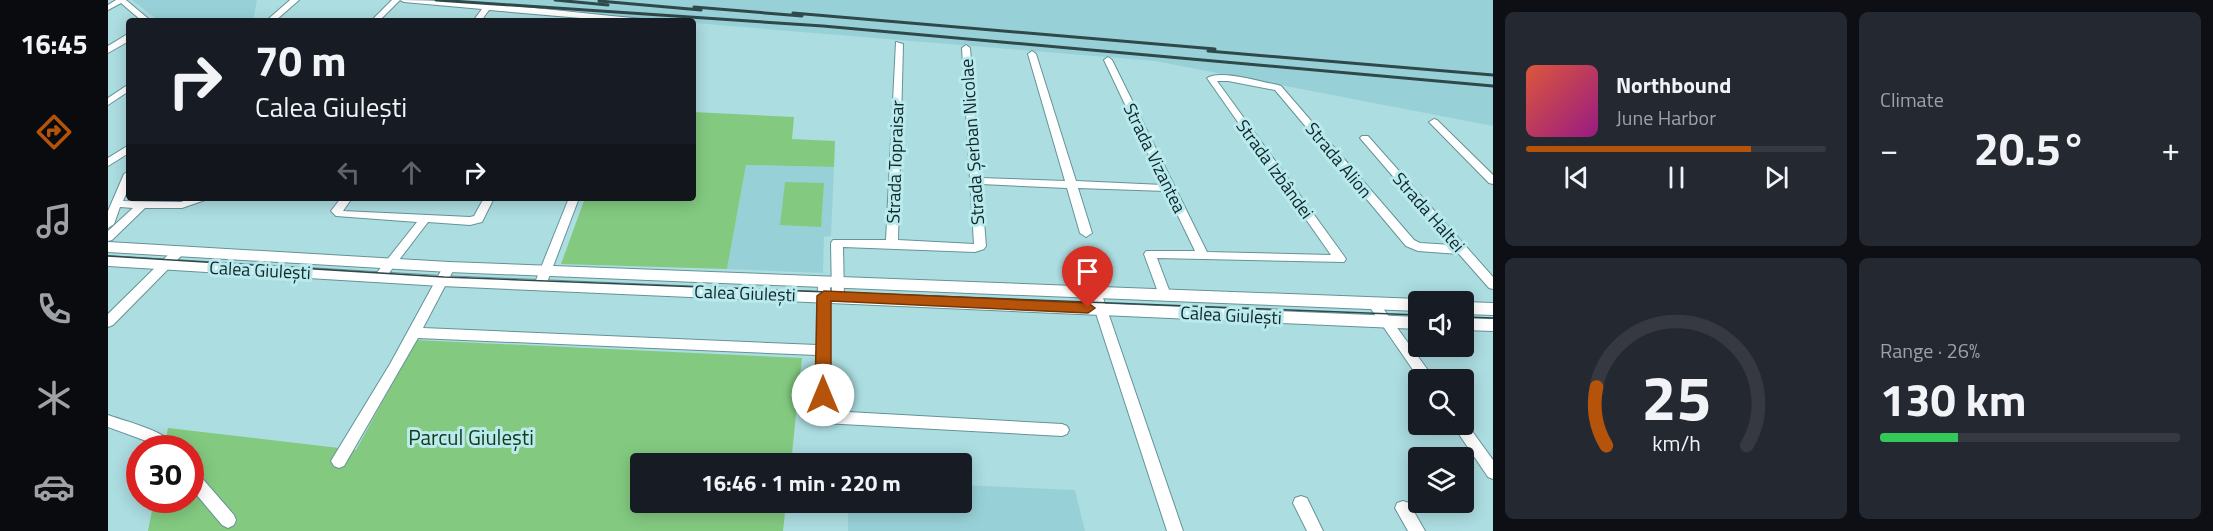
<!DOCTYPE html>
<meta charset="utf-8">
<style>
body{margin:0;font-family:"Titillium Web",sans-serif;background:#242831;color:#f1f3f6;height:100vh;display:flex;flex-direction:column;font-size:22px;white-space:nowrap}
*{box-sizing:border-box;margin:0}
p{font-size:20px;color:#9ea1a6}
.icon{flex:none;width:33px;height:33px;fill:none;stroke:currentColor;stroke-width:2;stroke-linecap:round;stroke-linejoin:round}
.map{position:relative;flex:1;overflow:hidden}
.sheet{display:flex;flex-direction:column;gap:12px;padding:12px;background:#0d0f14;width:720px}
.sheet>*{flex:none}
.hud{position:absolute;left:18px;top:18px;width:570px;height:183px;border-radius:6px;box-shadow:0 3px 15px #0003;background:#171b24;color:#f1f3f6;overflow:hidden}
.controls{position:absolute;left:1300px;top:291px;display:grid;gap:12px}
.controls a{display:grid;place-items:center;width:66px;height:66px;border-radius:6px;background:#171b24;box-shadow:0 3px 15px #0003;font-size:30px}
.speed{position:absolute;left:18px;top:435px;display:flex;gap:12px;font-size:30px;font-weight:700;text-align:center}
.speed>*{display:grid;place-content:center;width:78px;height:78px;border-radius:50%;background:#171b24;box-shadow:0 3px 15px #0003;line-height:1}
.speed .limit{border:9px solid #d22;background:#fff;color:#111}
.pin{position:absolute;display:grid;place-items:center;width:51px;height:51px;color:#fff;margin:-62px -26px;border-radius:50% 50% 50% 0;rotate:-45deg;box-shadow:0 0 6px #0007}
.pin .icon{rotate:45deg}
.me{position:absolute;width:66px;margin:-33px;rotate:0deg;stroke-linejoin:round;filter:drop-shadow(0 0 4px #0008)}
.turn{display:flex;align-items:center;gap:21px;height:126px;padding:0 30px;font-size:27px}
.turn .icon{width:78px;height:78px;stroke-width:2.5}
.turn b{display:block;font-size:42px;line-height:51px}
.lanes{display:flex;align-items:center;height:57px;padding:0 30px;background:#0003;justify-content:center;gap:30px;direction:ltr}
.lanes .off{opacity:.35}
.big{font-size:45px;font-weight:700;line-height:1.1}
.sheet .card{flex:1;display:flex;flex-direction:column;justify-content:center;gap:9px;min-width:0;padding:0 21px;border-radius:9px;background:#242831}
.sheet .dial{align-items:center;gap:0}
.dial svg{height:156px;overflow:visible;fill:none;stroke:#363941;stroke-width:7;stroke-linecap:round;text-anchor:middle}
.dial text{fill:#f1f3f6;stroke:none}
.song{display:flex;align-items:center;gap:18px}
.cover{width:72px;height:72px;border-radius:9px;background:linear-gradient(135deg,hsl(10 70% 55%),hsl(310 70% 35%))}
.played{height:6px;border-radius:3px;background:linear-gradient(90deg,#b45309 75%,#363941 75%)}
.keys{display:flex;justify-content:space-around;direction:ltr}
.heat{display:flex;justify-content:space-between;align-items:center;font-size:33px;direction:ltr}
.charge{height:9px;border-radius:4px;background:linear-gradient(90deg,#34c759 26%,#363941 0)}
.sheet .tiles{flex:1;display:grid;gap:12px;grid-template-columns:repeat(2,1fr)}
.trip{position:absolute;left:522px;top:453px;width:342px;height:60px;border-radius:6px;background:#171b24;box-shadow:0 3px 15px #0003;font-weight:700;line-height:60px;text-align:center}
main{display:flex;flex:1;min-height:0}
.menu{display:flex;flex-direction:column;width:108px;justify-content:space-around;align-items:center;background:#090b0e;color:#9ea1a6}
.menu .icon{width:42px;height:42px}
.menu .on{color:#b45309}
.menu b{font-size:27px;color:#f1f3f6}
.map>svg:first-child{display:block}
.built{fill:#97d1d7}
.green{fill:#83ca80}
.lines{fill:none;stroke-linecap:round;stroke-linejoin:round}
.minor-casing{stroke:#649397;stroke-width:2}
.major-casing{stroke:#649397;stroke-width:2}
.minor{fill:#fff;fill-rule:evenodd}
.major{fill:#fff;fill-rule:evenodd}
.tram{stroke:#2f484a;stroke-width:1.5}
.rail{stroke:#2f484a;stroke-width:3}
.route{fill:#b45309;stroke:#753606;stroke-width:1.5}
.labels{text-anchor:middle;dominant-baseline:central;stroke-width:6;stroke-linejoin:round;paint-order:stroke}
.street-label{font-size:18px;fill:#122527;stroke:#b9eaee}
.near-park-label{font-size:21px;fill:#143a14;stroke:#b9eaee}
</style>
<main>
<nav class="menu">
<b>16:45</b>
<svg class="icon on" aria-label="directions" viewBox="0 0 24 24"><path d="M12 3l9 9-9 9-9-9zM9 14v-3h6M13 9l2 2-2 2"/></svg>
<svg class="icon" aria-label="music" viewBox="0 0 24 24"><path d="M9 18V5l10-2v13"/><circle cx="6" cy="18" r="3"/><circle cx="16" cy="16" r="3"/></svg>
<svg class="icon" aria-label="phone" viewBox="0 0 24 24"><path d="M5 4h4l2 5-3 2q2 4 5 5l2-3 5 2v4C11 20 4 13 5 4z"/></svg>
<svg class="icon" aria-label="climate" viewBox="0 0 24 24"><path d="M12 3v18M4 7l16 10M4 17L20 7"/></svg>
<svg class="icon" aria-label="car" viewBox="0 0 24 24"><path d="M5 17H2v-5l4-1 3-4h7l3 4 3 1v5h-3M9 17h6M6 11h13"/><circle cx="7" cy="17" r="2"/><circle cx="17" cy="17" r="2"/></svg>
</nav>
<div class="map">
<svg width="1385" height="531" viewBox="0 0 1385 531">
<rect width="100%" height="100%" fill="#acdde1"/>
<path class="built" d="M24,0H149L145,21H51Z
M306,0H1385V126L1047,61Z
M638,165L726,167L723,236L716,237L715,273L619,269Z
M854,485L967,490L977,531H740V503L854,502Z"/>
<path class="green" d="M585,112L686,117L684,139L727,141L726,167L638,165L619,269L453,264L477,198H585Z
M677,182L716,183L713,227L672,225Z
M308,340L694,358L683,463L532,464V502L678,503L675,531H40L46,500H82V448H56L60,428L248,450Z"/>
<g class="lines">
<g class="minor-casing">
<path id="minor" d="M8,0H18L43,21H34L13,3L0,10V5Z
M182,0H191L167,21H158Z
M284,0H292L271,21H263Z
M292,0C373,0 454,12 535,19L539,21H508L381,10L373,21H365L374,9L296,2Z
M18,35H21V41L0,53V46Z
M788,42L795,44L790,240L866,244L854,48L858,45L862,48L872,178L957,181L920,54L924,51L928,54L968,181L1055,185L996,60L1000,57L1004,60L1099,252L1223,255L1099,78C1112,69 1153,82 1170,85L1173,86L1306,240L1312,243L1344,245L1252,138L1254,136H1260L1385,277V289L1381,288L1351,254L1310,251L1298,246L1167,90L1120,81H1109L1236,256L1238,259L1236,262L1049,258L1063,295L1057,299L1051,295L1036,254L1038,251H1087L1058,191L970,188L984,233L978,237L972,233L959,188L873,184L878,246L876,249L867,252L735,247L736,296L734,299H726L724,296L723,243L725,240H778Z
M21,84V91L0,105V98Z
M1326,119L1329,120L1385,175V184L1381,183L1323,124L1321,122Z
M21,145V153L0,166V158Z
M21,171V187L15,201L73,202L83,198H98L97,200L74,208H37L4,240L0,241V231L25,208L12,207L6,224L0,228V211L16,174Z
M233,198H244L235,211L362,217L366,216L376,198H386L374,222L362,225L320,222L275,281L271,282L265,278L267,275L309,222L228,216L223,211Z
M461,198H471L438,285L432,289L428,288L426,285Z
M71,247L77,251L75,254L5,325L0,327V314L67,248Z
M341,263L347,267L315,328L709,345L710,281L716,277L722,281V411L954,424L959,426L961,430L959,434L954,436L715,423L710,421L708,417L709,355L310,338L236,466L231,468L226,466L223,461L226,456L282,364L335,267Z
M987,288L993,292L1075,531H1059L981,292Z
M1265,298L1269,300L1327,380H1312L1261,306L1259,303L1261,300Z
M0,415C16,421 62,432 68,448H50L41,442L0,427Z
M1356,420L1385,460V479L1380,477L1344,424H1356Z
M82,468L87,470L126,515L128,520L126,525L120,528L114,525L82,487Z
M1193,496L1199,498L1215,531H1199L1185,503L1187,498Z
M1295,501L1301,503L1317,531H1300L1287,508L1289,503Z"/>
</g>
<g class="major-casing">
<path id="major" d="M0,242L341,262L1311,299L1317,302H1311V311L341,272L0,252Z
M0,256L333,276L1311,317V329L333,286L0,266Z
M1356,302L1385,303V315L1356,314Z
M1356,318L1385,319V331L1356,330Z"/>
</g>
<use href="#minor" class="minor"/>
<use href="#major" class="major"/>
<path class="tram" d="M0,256L336,277L1311,315
M1356,317L1385,318"/>
<path class="rail" d="M328,0L715,26L1385,86
M447,0L500,5
M491,1L593,10
M586,7L694,16
M685,13L1107,49
M1100,51L1385,75"/>
</g>
<path class="route" d="M716,291L980,303L987,308L980,313L723,301V395L715,401L707,395L709,296Z"/>
<g class="labels">
<g class="street-label">
<text transform="translate(864 142) rotate(-94)">Strada Șerban Nicolae</text>
<text transform="translate(1047 158) rotate(64)">Strada Vizantea</text>
<text transform="translate(1231 160) rotate(50)">Strada Alion</text>
<text transform="translate(787 162) rotate(-88)">Strada Topraisar</text>
<text transform="translate(1167 169) rotate(54)">Strada Izbândei</text>
<text transform="translate(1321 212) rotate(49)">Strada Haltei</text>
<text transform="translate(152 270) rotate(3)">Calea Giulești</text>
<text transform="translate(637 293) rotate(2)">Calea Giulești</text>
<text transform="translate(1123 315) rotate(3)">Calea Giulești</text>
</g>
<g class="near-park-label">
<text x="363" y="437">Parcul Giulești</text>
</g>
</g>
</svg>
<div class="controls">
<a><svg class="icon" aria-label="sound" viewBox="0 0 24 24"><path d="M4 9h4l5-4v14l-5-4H4zM17 9q2 3 0 6"/></svg></a>
<a><svg class="icon" aria-label="search" viewBox="0 0 24 24"><circle cx="10" cy="10" r="6"/><path d="M15 15l6 6"/></svg></a>
<a><svg class="icon" aria-label="layers" viewBox="0 0 24 24"><path d="M12 4l9 5-9 5-9-5zM3 14l9 5 9-5"/></svg></a>
</div>
<div class="speed"><div class="limit">30</div></div>
<div class="pin" style="left:980px;top:308px;background:#d93025"><svg class="icon" aria-label="arrive" viewBox="0 0 24 24"><path d="M6 21V4h12l-3 4 3 4H6"/></svg></div>
<svg class="me" style="left:715px;top:395px" viewBox="-20 -20 40 40"><circle r="19" fill="#fff"/><path d="M0-13L10 11 0 6-10 11z" fill="#b45309"/></svg>
<div class="trip">16:46 · 1 min · 220 m</div>
<div class="hud">
<div class="turn"><svg class="icon" aria-label="right" viewBox="0 0 24 24"><path d="M7 20v-9h11M14 6l5 5-5 5"/></svg><div><b>70 m</b>Calea Giulești</div></div>
<div class="lanes"><svg class="icon off" aria-label="left" viewBox="0 0 24 24"><path d="M17 20v-9H6M10 6l-5 5 5 5"/></svg><svg class="icon off" aria-label="ahead" viewBox="0 0 24 24"><path d="M12 20V5M6 11l6-6 6 6"/></svg><svg class="icon" aria-label="right" viewBox="0 0 24 24"><path d="M7 20v-9h11M14 6l5 5-5 5"/></svg></div>
</div>
</div>
<section class="sheet">
<div class="tiles">
<div class="card">
<div class="song"><i class="cover"></i><div><b>Northbound</b><p>June Harbor</p></div></div>
<div class="played"></div>
<div class="keys"><svg class="icon" aria-label="previous" viewBox="0 0 24 24"><path d="M18 5L8 12l10 7zM5 5v14"/></svg><svg class="icon" aria-label="pause" viewBox="0 0 24 24"><path d="M8 5v14M16 5v14"/></svg><svg class="icon" aria-label="next" viewBox="0 0 24 24"><path d="M6 5l10 7-10 7zM19 5v14"/></svg></div>
</div>
<div class="card"><p>Climate</p>
<div class="heat"><a>−</a><b class="big">20.5°</b><a>+</a></div>
</div>
<div class="card dial"><svg viewBox="0 0 100 80">
<path d="M14 69A42 42 0 1 1 86 69"/>
<path d="M14 69A42 42 0 0 1 9 39" stroke="#b45309"/>
<text x="50" y="56" font-size="32" font-weight="700">25</text>
<text x="50" y="72" font-size="11">km/h</text>
</svg></div>
<div class="card"><p>Range · 26%</p><b class="big">130 km</b><div class="charge"></div></div>
</div>
</section>
</main>
